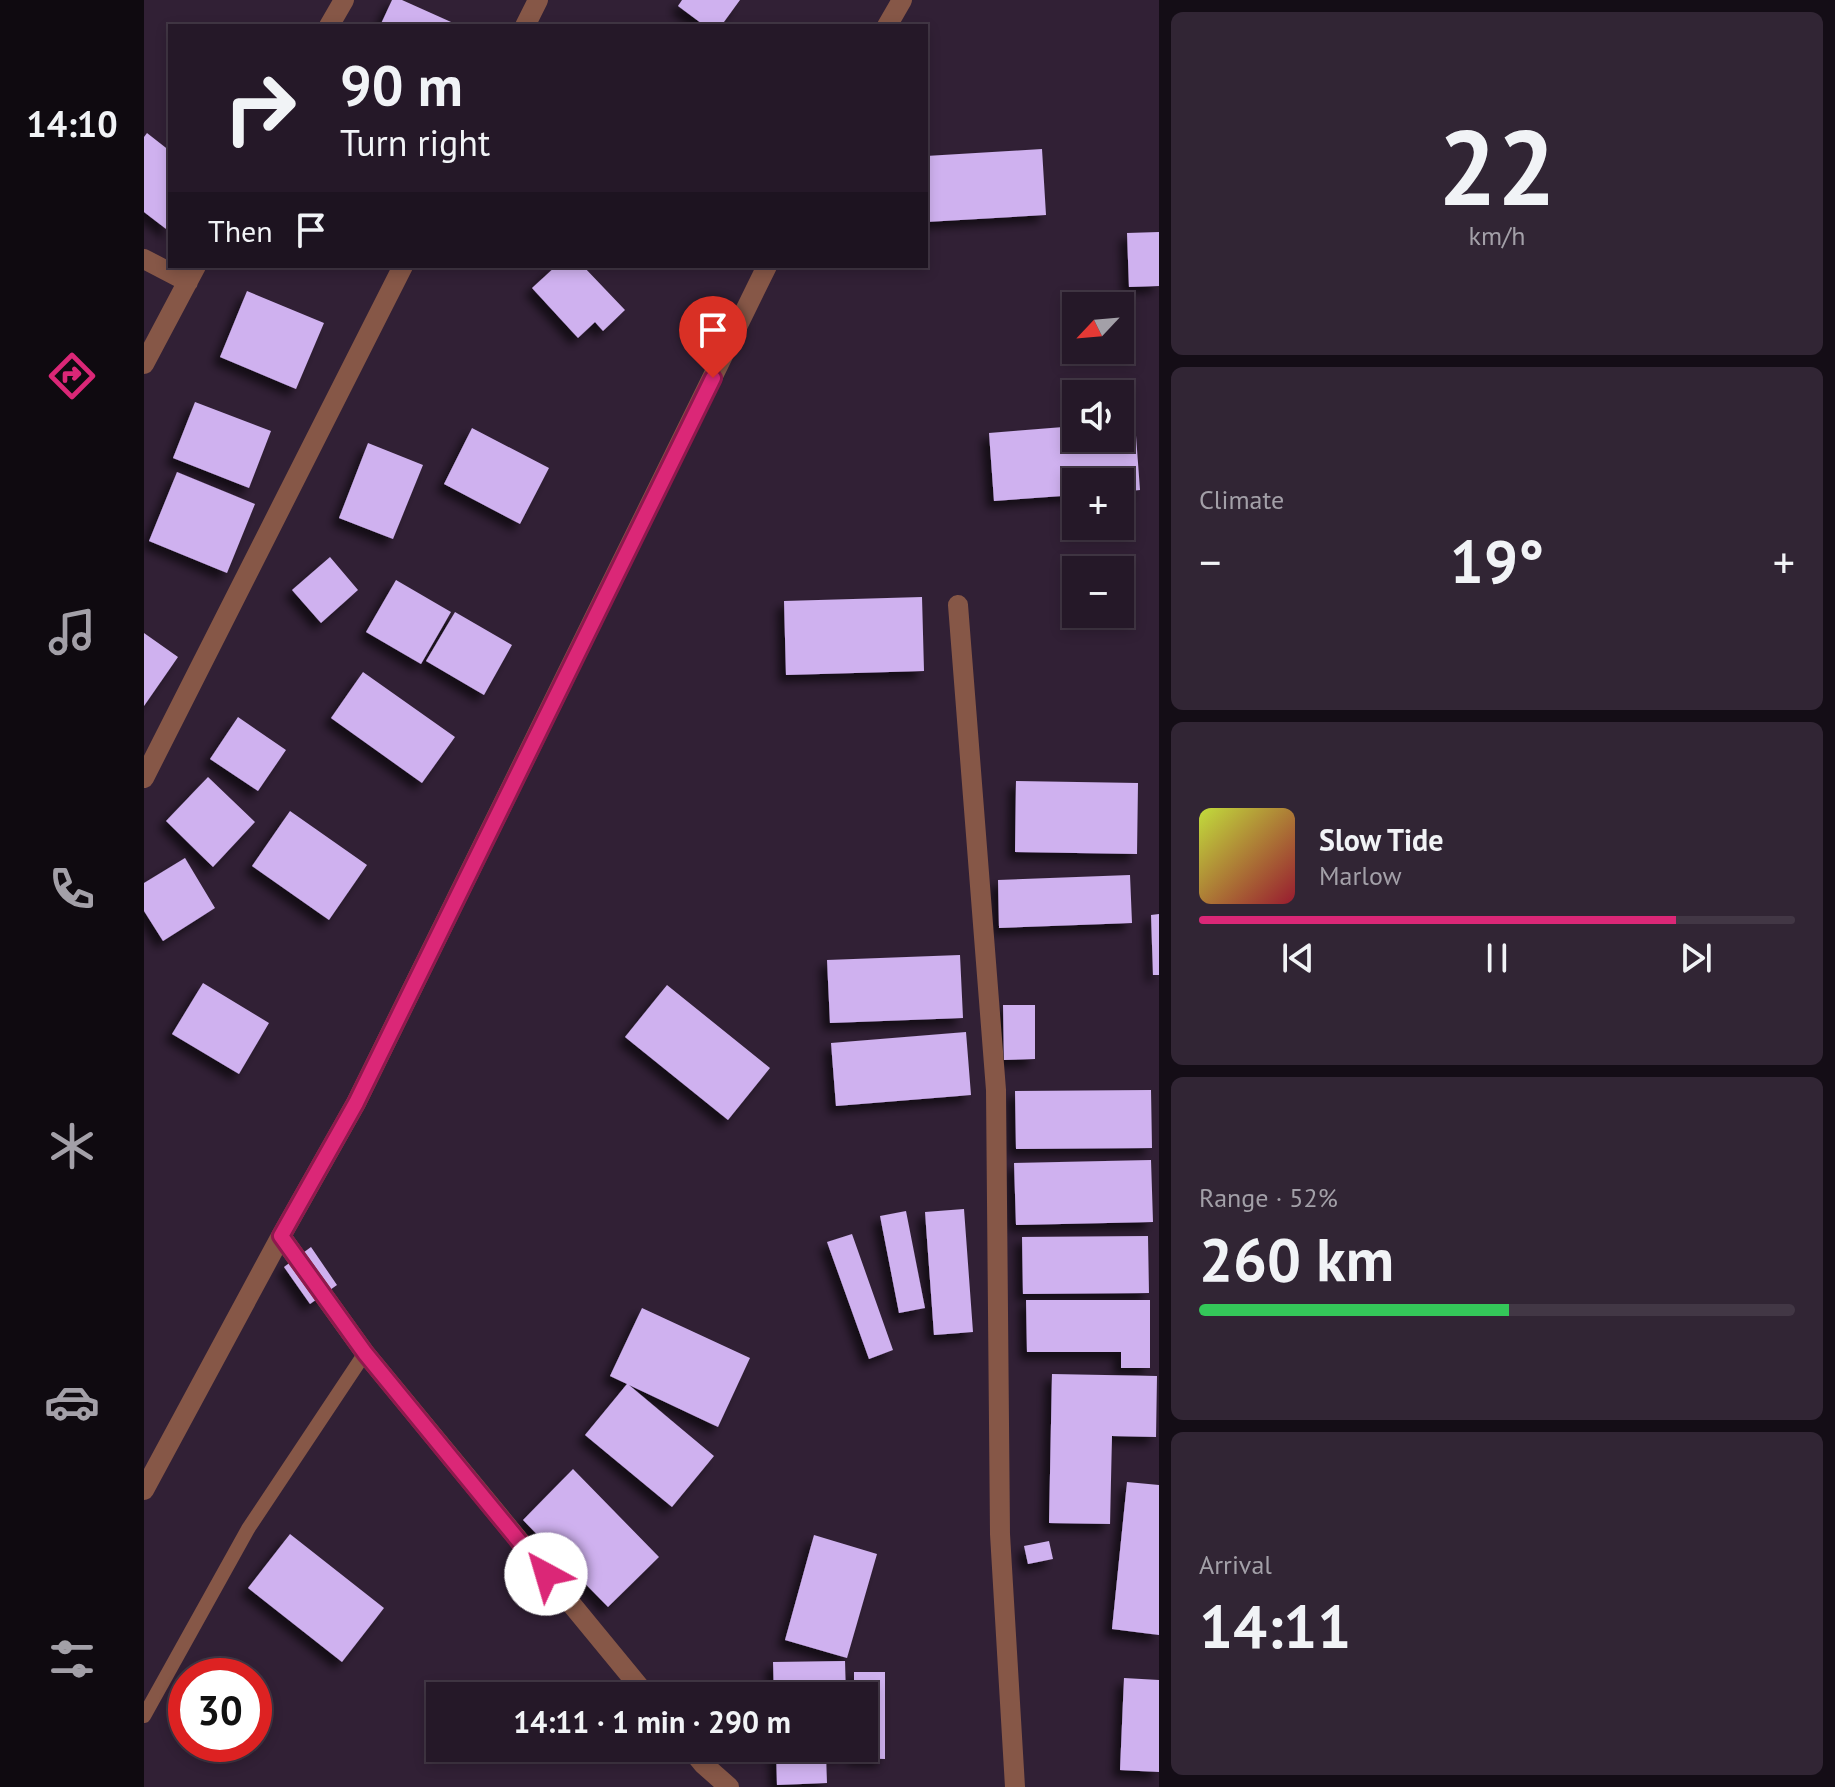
<!DOCTYPE html>
<meta charset="utf-8">
<style>
body{margin:0;font-family:"PT Sans",sans-serif;background:#312534;color:#f1f3f6;height:100vh;display:flex;flex-direction:column;font-size:30px;white-space:nowrap}
*{box-sizing:border-box;margin:0}
p{font-size:26px;color:#a3a0a8}
.icon{flex:none;width:44px;height:44px;fill:none;stroke:currentColor;stroke-width:2;stroke-linecap:round;stroke-linejoin:round}
.map{position:relative;flex:1;overflow:hidden}
.side{display:flex;flex-direction:column;gap:12px;padding:12px;background:#140d16;width:676px}
.side>*{flex:none}
.banner{position:absolute;left:24px;top:24px;width:760px;height:244px;border-radius:0px;box-shadow:0 4px 12px #0003,0 0 0 2px #423745;background:#251828;color:#f1f3f6;overflow:hidden}
.needle{width:52px;rotate:244deg}
.fabs{position:absolute;left:918px;top:292px;display:grid;gap:16px}
.fabs a{display:grid;place-items:center;width:72px;height:72px;border-radius:0px;background:#251828;box-shadow:0 4px 12px #0003,0 0 0 2px #423745;font-size:40px}
.speed{position:absolute;left:24px;top:1658px;display:flex;gap:16px;font-size:40px;font-weight:700;text-align:center}
.speed>*{display:grid;place-content:center;width:104px;height:104px;border-radius:50%;background:#251828;box-shadow:0 4px 12px #0003,0 0 0 2px #423745;line-height:1}
.speed .limit{border:12px solid #d22;background:#fff;color:#111}
.pin{position:absolute;display:grid;place-items:center;width:68px;height:68px;color:#fff;margin:-82px -34px;border-radius:50% 50% 50% 0;rotate:-45deg;box-shadow:0 0 8px #0007}
.pin .icon{rotate:45deg}
.me{position:absolute;width:88px;margin:-44px;rotate:321deg;stroke-linejoin:round;filter:drop-shadow(0 0 6px #0008)}
.turn{display:flex;align-items:center;gap:28px;height:168px;padding:0 40px;font-size:36px}
.turn .icon{width:104px;height:104px;stroke-width:2.5}
.turn b{display:block;font-size:56px;line-height:68px}
.then{display:flex;align-items:center;height:76px;padding:0 40px;background:#0003;gap:16px;font-size:30px}
.big{font-size:60px;font-weight:800;line-height:1.1}
.side .card{flex:1;display:flex;flex-direction:column;justify-content:center;gap:12px;min-width:0;padding:0 28px;border-radius:12px;background:#312534}
.side .dial{align-items:center;gap:0}
.dial b{font-size:104px;line-height:1}
.song{display:flex;align-items:center;gap:24px}
.cover{width:96px;height:96px;border-radius:12px;background:linear-gradient(135deg,hsl(70 70% 55%),hsl(350 70% 35%))}
.played{height:8px;border-radius:4px;background:linear-gradient(90deg,#db2777 80%,#423745 80%)}
.keys{display:flex;justify-content:space-around;direction:ltr}
.heat{display:flex;justify-content:space-between;align-items:center;font-size:44px;direction:ltr}
.charge{height:12px;border-radius:6px;background:linear-gradient(90deg,#34c759 52%,#423745 0)}
.trip{position:absolute;left:282px;top:1682px;width:452px;height:80px;border-radius:0px;background:#251828;box-shadow:0 4px 12px #0003,0 0 0 2px #423745;font-weight:800;line-height:80px;text-align:center}
main{display:flex;flex:1;min-height:0}
.dock{display:flex;flex-direction:column;width:144px;justify-content:space-around;align-items:center;background:#0f0a10;color:#a3a0a8}
.dock .icon{width:56px;height:56px}
.dock .on{color:#db2777}
.dock b{font-size:36px;color:#f1f3f6}
.map>svg:first-child{display:block}
.building{fill:#cfb1ef;filter:url(#shadow)}
.lines{fill:none;stroke-linecap:round;stroke-linejoin:round}
.lane{stroke:#865747;stroke-width:14}
.street{stroke:#865747;stroke-width:20}
.route-casing{stroke:#8e194d;stroke-width:20}
.route{stroke:#db2777;stroke-width:14}
</style>
<main>
<nav class="dock">
<b>14:10</b>
<svg class="icon on" aria-label="directions" viewBox="0 0 24 24"><path d="M12 3l9 9-9 9-9-9zM9 14v-3h6M13 9l2 2-2 2"/></svg>
<svg class="icon" aria-label="music" viewBox="0 0 24 24"><path d="M9 18V5l10-2v13"/><circle cx="6" cy="18" r="3"/><circle cx="16" cy="16" r="3"/></svg>
<svg class="icon" aria-label="phone" viewBox="0 0 24 24"><path d="M5 4h4l2 5-3 2q2 4 5 5l2-3 5 2v4C11 20 4 13 5 4z"/></svg>
<svg class="icon" aria-label="climate" viewBox="0 0 24 24"><path d="M12 3v18M4 7l16 10M4 17L20 7"/></svg>
<svg class="icon" aria-label="car" viewBox="0 0 24 24"><path d="M5 17H2v-5l4-1 3-4h7l3 4 3 1v5h-3M9 17h6M6 11h13"/><circle cx="7" cy="17" r="2"/><circle cx="17" cy="17" r="2"/></svg>
<svg class="icon" aria-label="filters" viewBox="0 0 24 24"><path d="M4 7h16M4 17h16"/><circle cx="9" cy="7" r="2"/><circle cx="15" cy="17" r="2"/></svg>
</nav>
<div class="map">
<svg width="1015" height="1787" viewBox="0 0 1015 1787">
<defs>
<filter id="shadow"><feDropShadow dx="-7" dy="7" stdDeviation="4" flood-color="#0009"/></filter>
</defs>
<rect width="100%" height="100%" fill="#312035"/>
<path class="building" d="M248,0H258L316,26H236Z
M538,0H596L577,26H561L534,6Z
M3,133L26,151V232L0,212V137Z
M898,149L902,215L782,222V156Z
M1015,232V286L985,287L983,233Z
M412,266H439L481,310L459,331L451,322L434,338L388,288Z
M103,291L180,323L152,389L76,357Z
M51,402L127,431L105,488L29,458Z
M991,422L996,490L976,492V482H932V495L850,501L845,433L932,426V438H976V423Z
M328,428L405,468L376,524L300,484Z
M224,443L279,465L249,539L195,518Z
M33,472L111,504L83,573L5,541Z
M186,557L214,590L177,623L148,590Z
M252,580L307,612L277,664L222,632Z
M778,597L780,671L642,675L640,601Z
M311,612L368,645L340,695L282,661Z
M0,633L34,657L0,706Z
M219,672L311,737L278,783L187,718Z
M94,717L142,750L114,791L66,759Z
M64,777L111,822L69,867L22,821Z
M872,781L994,783L993,854L871,852Z
M146,811L223,865L185,920L108,866Z
M41,858L71,908L19,941L0,911V883Z
M986,875L988,923L855,928L854,880Z
M1015,914V975H1009L1007,915Z
M816,955L819,1018L686,1023L683,960Z
M59,983L125,1023L95,1074L28,1034Z
M523,985L626,1068L584,1120L481,1037Z
M859,1005H891V1059L860,1060Z
M822,1032L827,1095L692,1106L687,1043Z
M1007,1090L1008,1148L872,1149L871,1091Z
M1007,1160L1009,1222L872,1225L870,1163Z
M820,1209L829,1332L790,1335L781,1212Z
M762,1211L781,1308L755,1313L736,1216Z
M708,1234L749,1350L725,1359L683,1242Z
M1004,1236L1005,1293L879,1294L878,1237Z
M167,1247L193,1285L166,1304L140,1267Z
M882,1300H1006V1368H977V1352H883Z
M498,1308L606,1358L574,1427L485,1385L570,1456L528,1507L441,1435L483,1384L466,1376Z
M908,1374L1013,1376L1012,1437L968,1436L966,1524L905,1523Z
M429,1469L515,1557L464,1607L379,1520Z
M983,1482L1015,1485V1635L968,1629Z
M146,1534L240,1608L198,1662L104,1588Z
M670,1535L733,1554L703,1658L641,1640Z
M905,1541L909,1559L884,1564L880,1546Z
M701,1661L702,1696H630L629,1662Z
M710,1672H741V1759L710,1758V1748H720V1696H710Z
M980,1678L1015,1680V1772L976,1770Z
M632,1748H704V1754L682,1755L683,1783L633,1785Z"/>
<g class="lines">
<path class="lane" d="M0,1716L104,1529L221,1353"/>
<path class="street" d="M185,26L200,0
M381,26L394,0
M743,26L758,0
M0,259L44,282
M0,364L52,266
M814,605L852,1090L856,1534L871,1787
M0,778L259,266
M137,1236L221,1353L503,1696
M0,1490L137,1236L212,1103L623,266
M546,1748L559,1764L585,1787"/>
</g>
<g class="lines">
<g class="route-casing">
<path id="route" d="M402,1574L221,1353L137,1236L212,1103L569,378"/>
</g>
<use href="#route" class="route"/>
</g>
</svg>
<div class="fabs">
<a><svg class="needle" viewBox="-14 -14 28 28"><path d="M0-13l5 13h-10z" fill="#e53935"/><path d="M0 13l5-13h-10z" fill="#a3a0a8"/></svg></a>
<a><svg class="icon" aria-label="sound" viewBox="0 0 24 24"><path d="M4 9h4l5-4v14l-5-4H4zM17 9q2 3 0 6"/></svg></a>
<a>+</a>
<a>−</a>
</div>
<div class="speed"><div class="limit">30</div></div>
<div class="pin" style="left:569px;top:378px;background:#d93025"><svg class="icon" aria-label="arrive" viewBox="0 0 24 24"><path d="M6 21V4h12l-3 4 3 4H6"/></svg></div>
<svg class="me" style="left:402px;top:1574px" viewBox="-20 -20 40 40"><circle r="19" fill="#fff"/><path d="M0-13L10 11 0 6-10 11z" fill="#db2777"/></svg>
<div class="trip">14:11 · 1 min · 290 m</div>
<div class="banner">
<div class="turn"><svg class="icon" aria-label="right" viewBox="0 0 24 24"><path d="M7 20v-9h11M14 6l5 5-5 5"/></svg><div><b>90 m</b>Turn right</div></div>
<div class="then">Then<svg class="icon" aria-label="arrive" viewBox="0 0 24 24"><path d="M6 21V4h12l-3 4 3 4H6"/></svg></div>
</div>
</div>
<section class="side">
<div class="card dial"><b>22</b><p>km/h</p></div>
<div class="card"><p>Climate</p>
<div class="heat"><a>−</a><b class="big">19°</b><a>+</a></div>
</div>
<div class="card">
<div class="song"><i class="cover"></i><div><b>Slow Tide</b><p>Marlow</p></div></div>
<div class="played"></div>
<div class="keys"><svg class="icon" aria-label="previous" viewBox="0 0 24 24"><path d="M18 5L8 12l10 7zM5 5v14"/></svg><svg class="icon" aria-label="pause" viewBox="0 0 24 24"><path d="M8 5v14M16 5v14"/></svg><svg class="icon" aria-label="next" viewBox="0 0 24 24"><path d="M6 5l10 7-10 7zM19 5v14"/></svg></div>
</div>
<div class="card"><p>Range · 52%</p><b class="big">260 km</b><div class="charge"></div></div>
<div class="card"><p>Arrival</p><b class="big">14:11</b></div>
</section>
</main>
